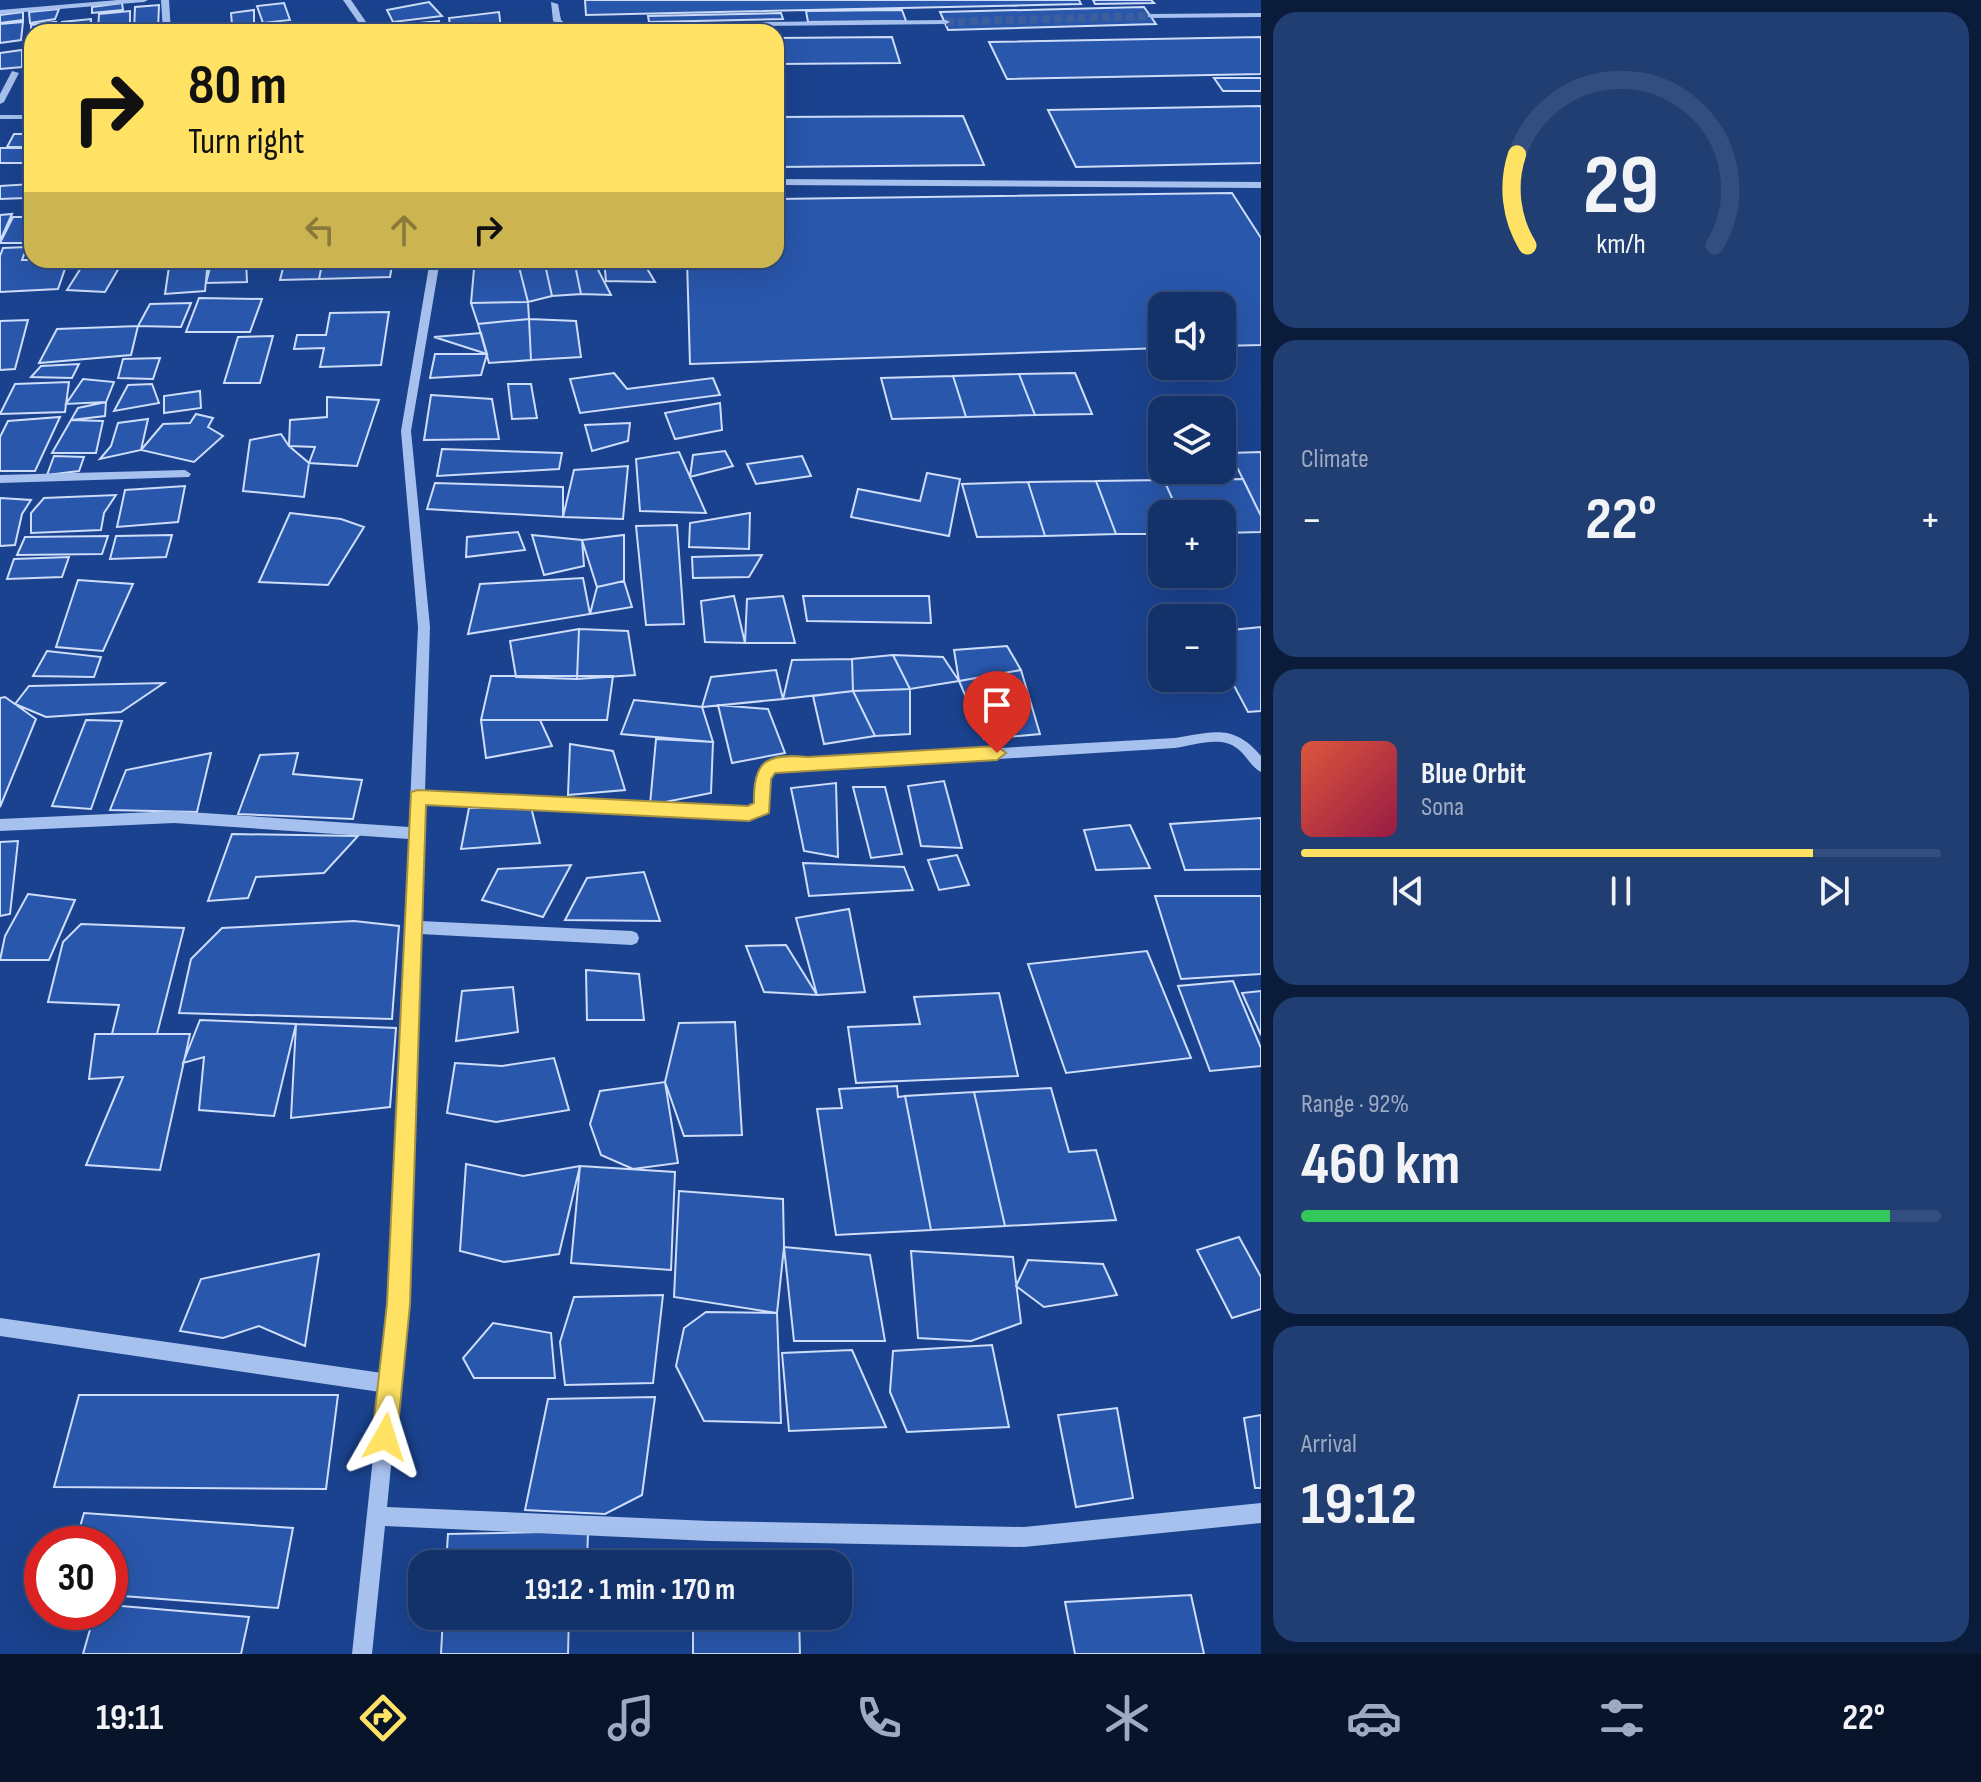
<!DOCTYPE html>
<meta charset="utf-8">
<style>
body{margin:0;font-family:"Sofia Sans Condensed",sans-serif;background:#213e72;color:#f1f3f6;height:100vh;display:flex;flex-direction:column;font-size:30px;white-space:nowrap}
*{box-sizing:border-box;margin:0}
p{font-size:26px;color:#9daac1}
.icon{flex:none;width:44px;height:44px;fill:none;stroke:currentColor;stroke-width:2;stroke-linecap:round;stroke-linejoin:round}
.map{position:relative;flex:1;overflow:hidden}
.drawer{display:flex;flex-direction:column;gap:12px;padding:12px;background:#0b1c3a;width:720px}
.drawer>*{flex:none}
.banner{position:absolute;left:24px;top:24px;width:760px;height:244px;border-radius:24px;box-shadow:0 8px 32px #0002,0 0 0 2px #334d7e;background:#ffe164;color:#111;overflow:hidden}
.fabs{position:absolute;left:1148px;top:292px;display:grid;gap:16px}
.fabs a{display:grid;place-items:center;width:88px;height:88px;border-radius:16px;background:#14326a;box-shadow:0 8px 32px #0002,0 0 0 2px #334d7e;font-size:40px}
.speed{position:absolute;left:24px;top:1526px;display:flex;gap:16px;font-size:40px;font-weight:700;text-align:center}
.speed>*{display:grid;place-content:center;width:104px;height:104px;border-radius:50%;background:#14326a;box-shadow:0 8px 32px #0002,0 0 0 2px #334d7e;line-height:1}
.speed .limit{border:12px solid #d22;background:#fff;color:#111}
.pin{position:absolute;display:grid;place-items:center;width:68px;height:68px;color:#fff;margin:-82px -34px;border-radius:50% 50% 50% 0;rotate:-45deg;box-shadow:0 0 8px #0007}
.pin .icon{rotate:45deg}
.me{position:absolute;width:88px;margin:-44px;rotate:6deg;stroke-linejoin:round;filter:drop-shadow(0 0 6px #0008)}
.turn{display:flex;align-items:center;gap:28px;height:168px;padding:0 32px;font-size:36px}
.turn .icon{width:104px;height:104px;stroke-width:2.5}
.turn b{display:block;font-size:56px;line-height:68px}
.lanes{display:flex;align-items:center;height:76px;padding:0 32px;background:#0003;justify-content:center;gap:40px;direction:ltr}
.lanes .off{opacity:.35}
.big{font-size:60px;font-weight:700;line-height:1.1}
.drawer .tile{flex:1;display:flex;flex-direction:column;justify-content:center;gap:12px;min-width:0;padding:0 28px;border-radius:24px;background:#213e72}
.drawer .dial{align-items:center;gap:0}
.dial svg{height:208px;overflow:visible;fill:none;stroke:#334d7e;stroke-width:7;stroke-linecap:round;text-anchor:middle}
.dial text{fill:#f1f3f6;stroke:none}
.song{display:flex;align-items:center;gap:24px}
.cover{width:96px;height:96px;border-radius:12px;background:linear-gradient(135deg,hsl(10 70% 55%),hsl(340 70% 35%))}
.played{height:8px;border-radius:4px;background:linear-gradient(90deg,#ffe164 80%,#334d7e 80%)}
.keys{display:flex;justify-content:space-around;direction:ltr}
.heat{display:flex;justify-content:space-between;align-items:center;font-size:44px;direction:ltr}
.charge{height:12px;border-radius:6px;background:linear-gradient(90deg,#34c759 92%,#334d7e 0)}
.trip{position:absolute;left:408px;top:1550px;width:444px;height:80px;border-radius:24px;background:#14326a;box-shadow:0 8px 32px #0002,0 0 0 2px #334d7e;font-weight:700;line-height:80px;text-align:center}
.tabs{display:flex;height:128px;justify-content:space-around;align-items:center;background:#08142a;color:#9daac1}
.tabs .icon{width:56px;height:56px}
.tabs .selected{color:#ffe164}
.tabs b{font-size:36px;color:#f1f3f6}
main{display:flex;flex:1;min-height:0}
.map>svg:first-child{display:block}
.building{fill:#2957ac;stroke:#cdddfa;stroke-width:2}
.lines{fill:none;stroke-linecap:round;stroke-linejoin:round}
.minor-tunnel{stroke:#3c5e9f;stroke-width:8;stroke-dasharray:8 4;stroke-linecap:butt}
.minor{fill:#a7c1ee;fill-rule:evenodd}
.route{fill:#ffe164;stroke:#a69241;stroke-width:2}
</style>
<main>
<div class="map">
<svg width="1261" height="1654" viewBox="0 0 1261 1654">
<rect width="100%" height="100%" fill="#1a428e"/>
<path class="building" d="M585,0H1079L1081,4L586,15Z
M1093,0H1151L1154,3L1095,4Z
M429,2L442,16L393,22L387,10Z
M122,3L123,10L92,13V7Z
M284,3L290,20L263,23L257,6Z
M159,5L158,30L134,32L135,7Z
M1144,7L1156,24L948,30L940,12Z
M59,9L55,19L30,23L29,12Z
M254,10V24L232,25L231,13Z
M902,10L906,21L808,22L806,11Z
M130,11V30L98,32L99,14Z
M23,12V20L0,23V15Z
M499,12L501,29L451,32L449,18Z
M781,13L783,19L649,22L648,16Z
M91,19V32H62V22Z
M439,21L438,30L401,32L399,25Z
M23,22L21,40L0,43V24Z
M56,22V32H32L31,38V25Z
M220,23V32H189V25Z
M263,23L289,24L288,32H263Z
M892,37L900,63L776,64V38Z
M1261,37V74L1007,79L989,42Z
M22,50V67L0,69V53Z
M1214,78H1261V91H1223Z
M1261,106V163L1076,167L1048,110Z
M963,116L984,165L776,167V117Z
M14,134H32V147H7Z
M0,148H32V149L25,163H0Z
M31,184L26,198L0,199V186Z
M1232,193L1261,238V345L1222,346V306H1162V348L690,364L687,260H776V199Z
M12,214L0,241V215Z
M13,217H32V233L28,243H0Z
M27,247L22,260H68L58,289L0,292V256L3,248Z
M86,260H95L123,261L105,292L67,290Z
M170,260H208L205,291L165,294Z
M212,260H246L247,282L206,283Z
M285,260H323L319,279L280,280Z
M323,260H393L390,277L319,279Z
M544,260H574L581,294L552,296Z
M544,260L552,296L528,302L518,263Z
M574,260H593L611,295L581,294Z
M604,260H642L655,282L606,281Z
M518,263L528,302L471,303L474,269Z
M199,298L262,299L250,332H186Z
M528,302L529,319L478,324L471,303Z
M191,303L181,327L138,326L150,304Z
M389,312L381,365L320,367L324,348L294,349L297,335H326L330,313Z
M529,319L531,360L489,363L478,324Z
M529,319L576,321L581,357L531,360Z
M28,320L15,369L0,370V321Z
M138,326L131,355L39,363L57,329Z
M481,333L487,354L434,337Z
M273,336L260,383H224L238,337Z
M435,354H487L481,375L430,378Z
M160,358L153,379L118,378L123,359Z
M79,364L72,378L31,377L41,366Z
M614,373L627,389L713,378L720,395L580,413L570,379Z
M1075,373L1092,414L1035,415L1019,374Z
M1019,374L1035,415L966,417L953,376Z
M953,376L966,417L892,419L881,378Z
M83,379L114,382L106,402L66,404Z
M69,382L65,412L0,414L15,384Z
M152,384L159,403L114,411L128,385Z
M508,384H531L537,418L512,419Z
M200,391L201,408L164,413V396Z
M431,395L492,399L499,439L424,440Z
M327,397L379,400L357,466L309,463L315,447L289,446L290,420L327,417Z
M106,402L105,416L71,420L78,408Z
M720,403L722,430L675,439L665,413Z
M196,414L213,418L208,427L223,436L194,462L141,450L163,424L190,423Z
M60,417L35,471H0V437L8,421Z
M148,419L141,450L100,459L111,446L118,423Z
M71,420L103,421L96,453H52Z
M630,423L628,441L592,451L585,425Z
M281,434L289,446L309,463L304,497L243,491L250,440Z
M442,449L562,453L559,469L437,476Z
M725,451L733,466L690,477L693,455Z
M679,452L706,513L640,511L636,459Z
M1261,452V516L1230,453Z
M54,456L84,457L79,471L47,475Z
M802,456L811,476L756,484L747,464Z
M628,466L623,519L563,517L574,470Z
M927,473L960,479L949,536L851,517L858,489L920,501Z
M1243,479L1261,516V532L1222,533V514H1179L1164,480Z
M1164,480L1179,514H1162V534H1116L1096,481Z
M1096,481L1116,534L1045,536L1028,482Z
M1028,482L1045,536L977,537L962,484Z
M435,483L563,487V517L427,509Z
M185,486L178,522L117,527L125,490Z
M116,495L104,513L101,530L31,533V513L44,498Z
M0,498L31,500L22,514L15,545L0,546Z
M290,513L341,519L364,527L328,585L259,582Z
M750,513L749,549L689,547L690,523Z
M677,525L684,624L646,625L636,526Z
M518,532L525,550L466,557L467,537Z
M172,535L166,557L110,559L116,536Z
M532,535L582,540L584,566L544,575Z
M624,535V581L597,587L582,540Z
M108,536L102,554L17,555L25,537Z
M762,555L749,577L693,578L692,557Z
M69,557L62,577L7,579L14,559Z
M583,578L590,614L468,634L480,584Z
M78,580L133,584L103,651L56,647Z
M624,581L632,607L590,614L597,587Z
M734,596L745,643L705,642L701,601Z
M783,596L795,643H745L747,599Z
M803,596H929L931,623L807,621Z
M1261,627V711L1248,712L1222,663V631Z
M579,629L628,631L635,675L577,679Z
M579,629L577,679L516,677L510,641Z
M1007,646L1021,670L959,681L954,650Z
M47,651L101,657L94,677L33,676Z
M893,655L910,689L853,691L852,659Z
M893,655L943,657L959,681L910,689Z
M852,659L853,691L783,699L792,660Z
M776,670L783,699L702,707L711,677Z
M1021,670L1040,734L984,739L959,681Z
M491,676H613L607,720H481Z
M164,683L121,712L46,717L15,704L29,686Z
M910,689V734L875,736L853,691Z
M853,691L875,736L824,744L813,696Z
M5,697L36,719L0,807V698Z
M634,700L702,707L713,742L621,734Z
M718,705L768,709L785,753L732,763Z
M86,720L122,721L91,809L52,806Z
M481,720H540L552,746L486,758Z
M656,739L713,742L711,793L650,805Z
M570,744L613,751L625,790L568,795Z
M211,753L197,812L110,810L126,770Z
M298,753L293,774L362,780L353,819L238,814L260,755Z
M944,781L962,848L921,846L908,786Z
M836,783L838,857L804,851L791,788Z
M853,787H885L902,854L871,858Z
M531,807L540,843L461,849L469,808Z
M1261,818V869L1185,870L1170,824Z
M1130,825L1150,868L1096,870L1084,830Z
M232,834L358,836L324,873L256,877L248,898L208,901Z
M18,841L10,914L0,916V842Z
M957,855L969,885L939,890L928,860Z
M803,863L904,867L913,890L809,896Z
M571,865L543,917L482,900L498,869Z
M644,872L660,921L565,920L587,878Z
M28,894L75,900L49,960H0L5,936Z
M1155,896H1261V974L1181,979Z
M849,909L865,992L817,995L796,918Z
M354,921L399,926L392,1019L179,1013L191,959L222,928Z
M81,924L184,928L157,1034H112L119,1005L48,1002L63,942Z
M786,945L817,995L764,992L746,946Z
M1147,951L1191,1058L1066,1073L1028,964Z
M586,970L639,974L644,1020H587Z
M1233,981L1261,1048V1066L1210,1071L1178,986Z
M513,987L518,1032L456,1041L462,991Z
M1261,991V1035L1242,993Z
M999,993L1018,1076L856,1083L848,1027L920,1024L914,997Z
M200,1020L296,1024L274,1116L199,1110L204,1057L183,1063Z
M735,1022L742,1135L684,1136L665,1082L679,1023Z
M296,1024L396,1028L390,1107L291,1118Z
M95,1034H190L160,1170L86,1165L123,1077L89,1079Z
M554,1058L569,1110L496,1122L447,1113L455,1063L502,1066Z
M665,1082L678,1163L633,1169L601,1155L590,1124L600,1091Z
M897,1086L898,1097L905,1096L931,1230L836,1235L817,1109L842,1108L839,1089Z
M1051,1088L1069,1152L1096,1150L1116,1220L1005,1226L974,1092Z
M974,1092L1005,1226L931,1230L905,1096Z
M466,1164L523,1176L580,1166L559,1254L504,1262L460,1251Z
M580,1166L675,1172L671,1270L571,1263Z
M679,1191L783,1199L784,1247L777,1313L674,1297Z
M1239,1237L1261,1277V1309L1232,1318L1197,1250Z
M784,1247L870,1255L885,1341H794Z
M911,1251L1013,1257L1021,1323L971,1341L918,1338Z
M319,1254L305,1346L259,1326L223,1338L180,1331L201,1279Z
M1028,1260L1103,1264L1117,1295L1044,1307L1016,1286Z
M663,1295L653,1383L565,1385L560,1342L574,1297Z
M706,1312L777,1313L781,1423L704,1421L676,1366L684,1328Z
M493,1323L551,1333L555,1378H474L463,1358Z
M992,1345L1009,1427L907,1432L890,1392L893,1351Z
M852,1350L886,1427L789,1431L782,1353Z
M79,1395H338L326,1489L54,1487Z
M655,1397L642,1495L605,1514L525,1510L548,1399Z
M1117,1408L1133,1498L1076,1507L1058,1415Z
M1261,1415V1488H1255L1244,1418Z
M84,1513L293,1528L278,1608L110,1595V1544H75Z
M588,1531L587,1564H446L448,1534Z
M1191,1595L1204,1654H1075L1065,1602Z
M110,1605L249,1617L241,1654H83L95,1612H110Z
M443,1616H569L568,1654H441Z
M693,1616H799L800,1654H693Z"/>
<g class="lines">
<path class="minor-tunnel" d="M946,22L1151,16"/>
<path class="minor" d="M118,0H148L144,2L0,14V10Z
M161,0H169L171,32H163Z
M343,0H351L373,32H365Z
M551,2L558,4L561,20L566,24L946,20L950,22L946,24L564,28L553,21Z
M1261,13V17L1151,18L1147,16L1151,14Z
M12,71L19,73L4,102L0,104V94Z
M0,115H32V119H0Z
M776,179L1261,182V188L776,185Z
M430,260H440L411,431L430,627L425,792L748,807L756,804L755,778L765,763L792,758L808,759L1175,738C1212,732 1234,723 1261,756V772C1251,767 1247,756 1238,749C1221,735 1195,745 1175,748L808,771L792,768L774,772L769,779L770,807L768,811L749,819L424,803L420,921L632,931L637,933L639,938L637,943L632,945L420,934L407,1304L387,1507L710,1521L1024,1527L1261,1503V1523L1024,1547L710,1541L385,1526L372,1654H352L380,1392L0,1336V1318L382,1373L389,1304L409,839L174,823L0,831V819L174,811L409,827L418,627L401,431Z
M185,470L191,474L189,477L0,483V475Z"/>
</g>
<path class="route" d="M997,746L1006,753L997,760L775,773L771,779L769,813L749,821L426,805L410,1304L397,1437L394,1445L385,1449L376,1445L372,1437L387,1304L411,792L418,790L748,806L754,803C753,760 767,753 808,757Z"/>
</svg>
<div class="fabs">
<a><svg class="icon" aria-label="sound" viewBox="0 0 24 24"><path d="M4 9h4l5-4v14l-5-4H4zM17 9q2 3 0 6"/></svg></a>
<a><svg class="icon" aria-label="layers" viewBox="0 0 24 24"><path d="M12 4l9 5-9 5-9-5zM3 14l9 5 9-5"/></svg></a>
<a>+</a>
<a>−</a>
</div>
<div class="speed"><div class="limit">30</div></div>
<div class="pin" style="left:997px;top:753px;background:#d93025"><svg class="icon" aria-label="arrive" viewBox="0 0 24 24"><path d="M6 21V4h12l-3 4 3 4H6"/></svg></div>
<svg class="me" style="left:385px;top:1437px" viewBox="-20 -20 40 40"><path d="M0-17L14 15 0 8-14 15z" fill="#ffe164" stroke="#fff" stroke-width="4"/></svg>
<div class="trip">19:12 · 1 min · 170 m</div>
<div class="banner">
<div class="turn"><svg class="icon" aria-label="right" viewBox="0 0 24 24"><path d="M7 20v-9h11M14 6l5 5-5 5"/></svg><div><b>80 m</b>Turn right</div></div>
<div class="lanes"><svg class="icon off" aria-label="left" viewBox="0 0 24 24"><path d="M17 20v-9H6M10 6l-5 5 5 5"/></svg><svg class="icon off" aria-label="ahead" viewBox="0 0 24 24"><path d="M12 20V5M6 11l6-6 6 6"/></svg><svg class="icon" aria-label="right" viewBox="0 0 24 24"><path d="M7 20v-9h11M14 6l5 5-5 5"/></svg></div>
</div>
</div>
<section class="drawer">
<div class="tile dial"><svg viewBox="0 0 100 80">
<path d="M14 69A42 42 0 1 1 86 69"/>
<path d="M14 69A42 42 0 0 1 10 34" stroke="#ffe164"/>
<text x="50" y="56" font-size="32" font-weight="700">29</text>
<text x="50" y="72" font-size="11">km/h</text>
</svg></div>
<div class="tile"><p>Climate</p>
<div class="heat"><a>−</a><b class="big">22°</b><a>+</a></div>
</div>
<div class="tile">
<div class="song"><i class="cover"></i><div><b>Blue Orbit</b><p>Sona</p></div></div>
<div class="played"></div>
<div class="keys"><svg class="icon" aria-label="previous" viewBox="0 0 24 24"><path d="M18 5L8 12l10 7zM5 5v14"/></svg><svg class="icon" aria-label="pause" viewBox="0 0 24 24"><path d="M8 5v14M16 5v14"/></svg><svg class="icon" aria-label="next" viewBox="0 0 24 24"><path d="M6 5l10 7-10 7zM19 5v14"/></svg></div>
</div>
<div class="tile"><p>Range · 92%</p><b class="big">460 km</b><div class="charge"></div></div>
<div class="tile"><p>Arrival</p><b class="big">19:12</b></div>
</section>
</main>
<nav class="tabs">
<b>19:11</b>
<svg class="icon selected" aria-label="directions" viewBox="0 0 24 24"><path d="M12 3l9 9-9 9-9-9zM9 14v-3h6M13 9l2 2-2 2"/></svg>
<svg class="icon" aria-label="music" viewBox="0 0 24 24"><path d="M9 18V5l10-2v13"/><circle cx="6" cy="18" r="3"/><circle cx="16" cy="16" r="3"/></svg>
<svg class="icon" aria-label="phone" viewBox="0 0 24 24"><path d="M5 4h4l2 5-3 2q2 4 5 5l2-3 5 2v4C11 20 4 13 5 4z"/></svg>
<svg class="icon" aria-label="climate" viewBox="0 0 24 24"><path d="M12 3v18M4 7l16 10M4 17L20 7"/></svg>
<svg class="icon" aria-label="car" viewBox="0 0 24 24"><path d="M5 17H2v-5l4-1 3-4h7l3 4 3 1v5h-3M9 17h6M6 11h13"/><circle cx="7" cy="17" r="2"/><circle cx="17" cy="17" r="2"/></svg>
<svg class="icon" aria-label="filters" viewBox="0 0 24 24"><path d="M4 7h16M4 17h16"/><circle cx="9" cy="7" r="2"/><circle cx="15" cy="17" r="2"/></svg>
<b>22°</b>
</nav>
